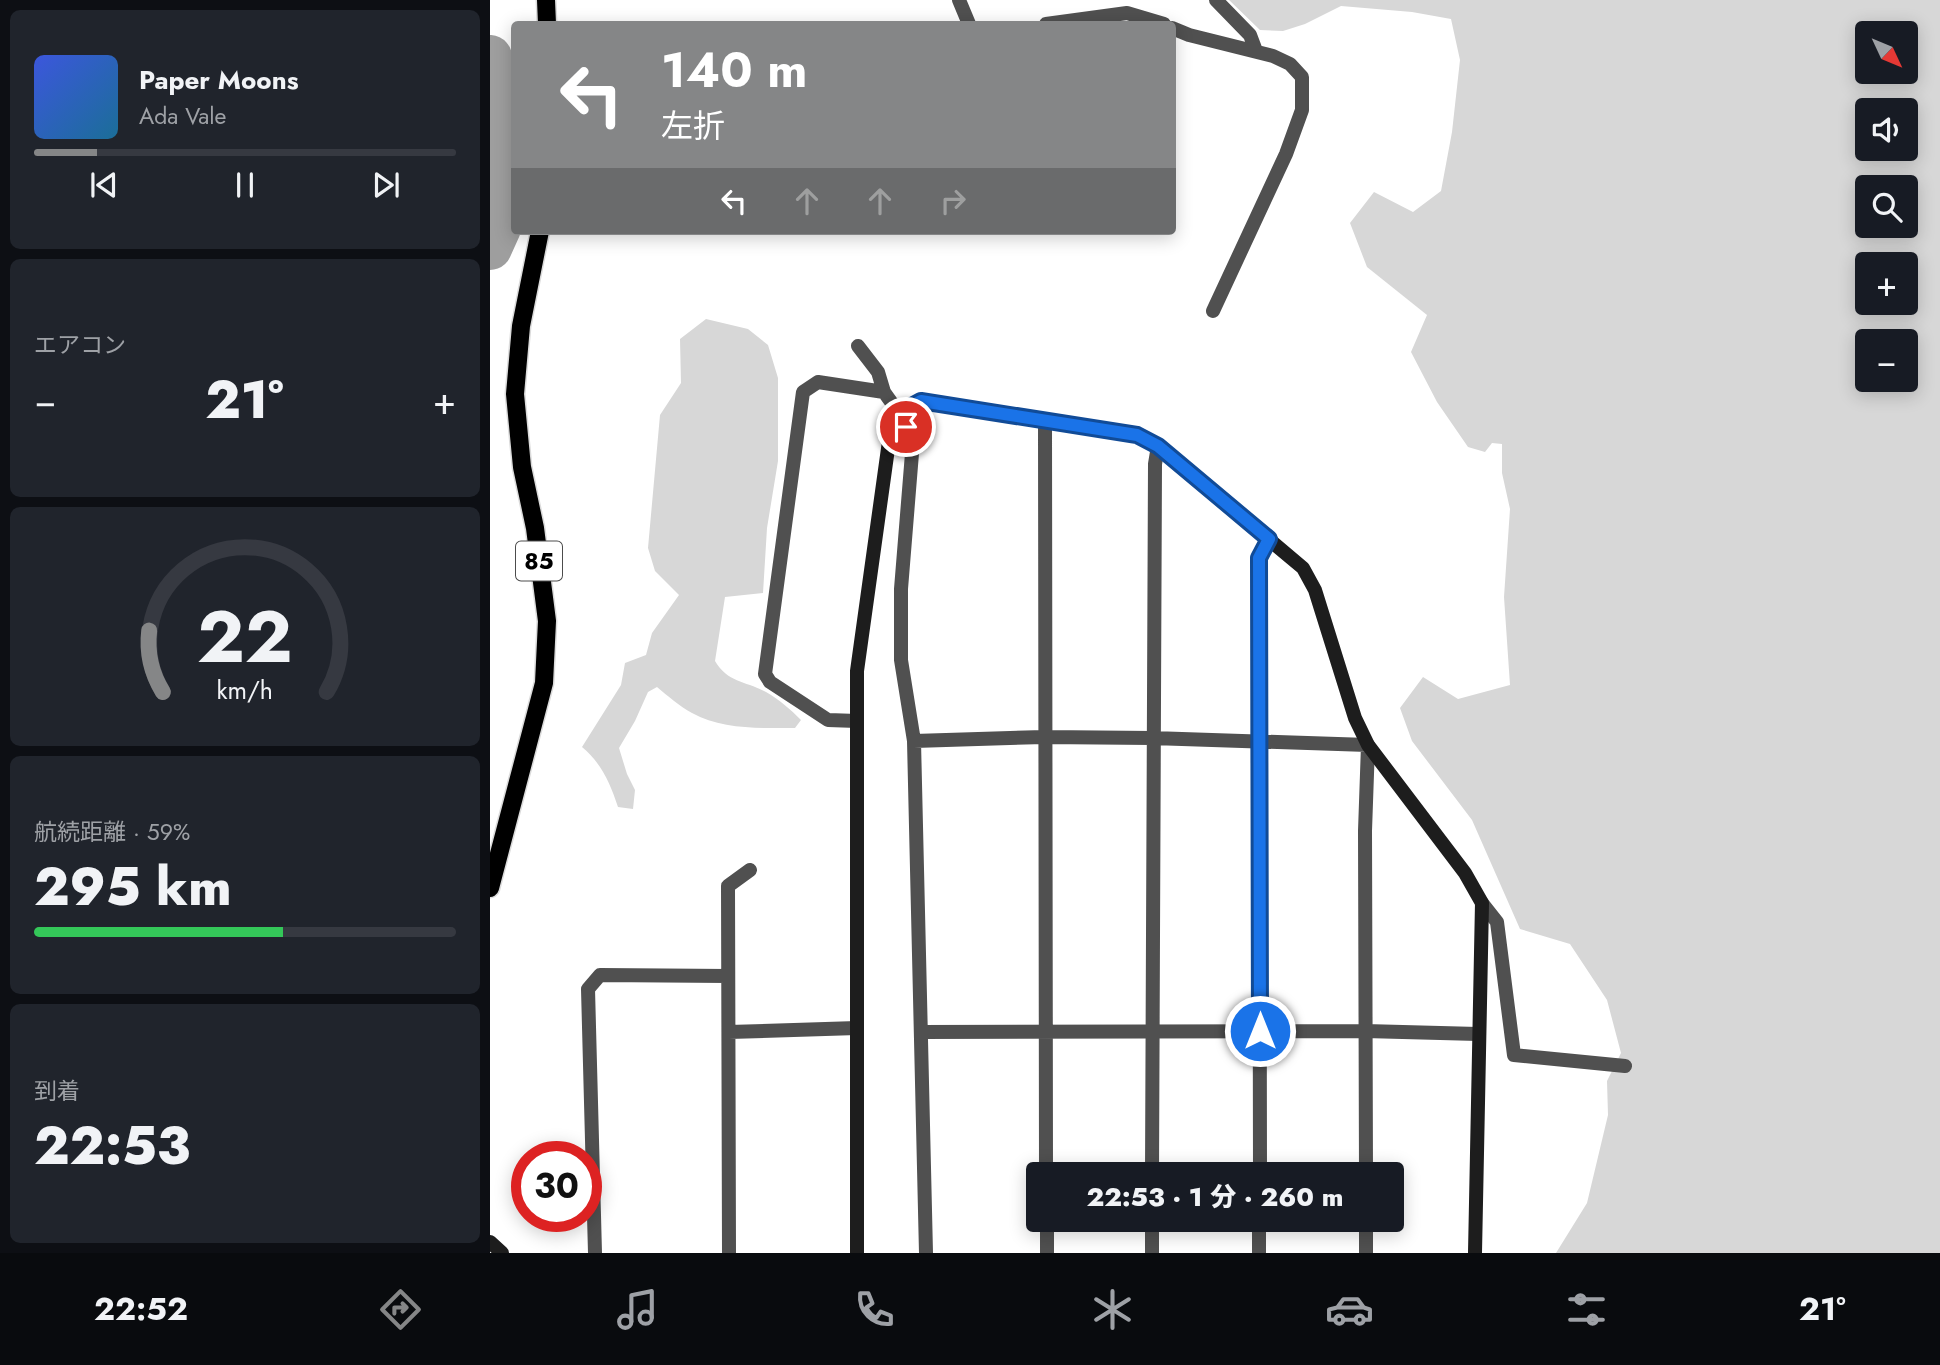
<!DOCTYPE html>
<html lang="ja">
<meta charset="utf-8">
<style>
body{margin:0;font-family:Jost,"Noto Sans JP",sans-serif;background:#20242c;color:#f1f3f6;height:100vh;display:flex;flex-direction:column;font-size:26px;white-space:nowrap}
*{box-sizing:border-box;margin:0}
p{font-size:23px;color:#9ea1a6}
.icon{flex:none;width:38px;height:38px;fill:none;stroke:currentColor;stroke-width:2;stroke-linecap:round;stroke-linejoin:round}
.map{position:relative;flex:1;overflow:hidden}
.side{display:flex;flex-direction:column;gap:10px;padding:10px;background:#0d0f14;width:490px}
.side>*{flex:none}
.top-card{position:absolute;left:21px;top:21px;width:665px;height:214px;border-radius:7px;box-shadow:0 4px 18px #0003;background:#858687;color:#fff;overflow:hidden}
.needle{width:46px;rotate:134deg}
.fabs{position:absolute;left:1365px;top:21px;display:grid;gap:14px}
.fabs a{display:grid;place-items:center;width:63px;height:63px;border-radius:7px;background:#171b24;box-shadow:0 4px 18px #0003;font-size:35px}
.speed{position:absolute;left:21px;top:1141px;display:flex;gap:14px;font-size:35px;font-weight:700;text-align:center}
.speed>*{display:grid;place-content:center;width:91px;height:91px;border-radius:50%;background:#171b24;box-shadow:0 4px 18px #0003;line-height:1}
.speed .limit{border:10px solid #d22;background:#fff;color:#111}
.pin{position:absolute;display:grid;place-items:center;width:60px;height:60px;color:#fff;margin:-30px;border:4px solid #fff;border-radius:50%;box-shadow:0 2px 7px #0007}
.me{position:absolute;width:77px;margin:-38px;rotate:0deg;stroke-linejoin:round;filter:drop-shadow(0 0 5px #0008)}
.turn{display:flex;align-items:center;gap:24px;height:147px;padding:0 35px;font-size:32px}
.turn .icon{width:91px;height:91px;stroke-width:2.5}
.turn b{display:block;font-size:49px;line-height:60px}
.lanes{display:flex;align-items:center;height:66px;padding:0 35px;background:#0003;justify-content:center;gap:35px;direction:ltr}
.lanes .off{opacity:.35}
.big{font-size:52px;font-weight:800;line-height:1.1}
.side .card{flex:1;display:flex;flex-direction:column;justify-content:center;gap:10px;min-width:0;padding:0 24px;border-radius:10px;background:#20242c}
.side .dial{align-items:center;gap:0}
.dial svg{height:182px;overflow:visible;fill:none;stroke:#363941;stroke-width:7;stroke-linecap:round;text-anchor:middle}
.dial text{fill:#f1f3f6;stroke:none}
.song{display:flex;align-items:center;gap:21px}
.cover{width:84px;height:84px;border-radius:10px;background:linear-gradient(135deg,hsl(230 70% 55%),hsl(200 70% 35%))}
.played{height:7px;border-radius:4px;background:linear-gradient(90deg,#858687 15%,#363941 15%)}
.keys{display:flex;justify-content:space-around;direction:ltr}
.heat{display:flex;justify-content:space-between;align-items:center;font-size:38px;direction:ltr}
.charge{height:10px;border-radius:5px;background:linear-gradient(90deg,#34c759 59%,#363941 0)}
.trip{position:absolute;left:536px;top:1162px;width:378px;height:70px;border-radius:7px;background:#171b24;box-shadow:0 4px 18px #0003;font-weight:800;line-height:70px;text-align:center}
.dock{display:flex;height:112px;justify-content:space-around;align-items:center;background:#090b0e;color:#9ea1a6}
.dock .icon{width:49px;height:49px}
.dock .selected{color:#858687}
.dock b{font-size:32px;color:#f1f3f6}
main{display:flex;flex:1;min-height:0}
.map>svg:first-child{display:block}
.green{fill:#d7d7d7;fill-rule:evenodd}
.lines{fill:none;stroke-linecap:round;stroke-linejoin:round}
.river{stroke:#9e9e9e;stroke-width:44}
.primary-casing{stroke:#dbdbdb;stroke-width:21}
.street{stroke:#505050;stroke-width:14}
.secondary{stroke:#1d1d1d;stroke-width:14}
.primary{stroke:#000;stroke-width:18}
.route-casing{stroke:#114b97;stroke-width:18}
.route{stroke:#1a73e8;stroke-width:12}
.labels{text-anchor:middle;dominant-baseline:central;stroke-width:7;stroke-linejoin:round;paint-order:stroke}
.shield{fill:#fff;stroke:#4c4c4c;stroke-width:2}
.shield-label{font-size:23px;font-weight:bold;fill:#000}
</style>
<main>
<section class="side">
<div class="card">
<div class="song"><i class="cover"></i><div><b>Paper Moons</b><p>Ada Vale</p></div></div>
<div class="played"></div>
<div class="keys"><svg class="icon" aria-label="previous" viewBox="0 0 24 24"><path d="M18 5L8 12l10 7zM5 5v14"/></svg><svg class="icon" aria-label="pause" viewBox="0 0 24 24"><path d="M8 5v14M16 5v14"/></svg><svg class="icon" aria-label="next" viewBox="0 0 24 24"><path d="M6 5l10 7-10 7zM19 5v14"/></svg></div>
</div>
<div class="card"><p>エアコン</p>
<div class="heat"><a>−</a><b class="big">21°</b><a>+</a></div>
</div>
<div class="card dial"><svg viewBox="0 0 100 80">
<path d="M14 69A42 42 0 1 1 86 69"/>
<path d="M14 69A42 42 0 0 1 8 42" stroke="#858687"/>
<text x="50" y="56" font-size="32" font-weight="700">22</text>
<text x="50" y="72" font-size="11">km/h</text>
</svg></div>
<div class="card"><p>航続距離 · 59%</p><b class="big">295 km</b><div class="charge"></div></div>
<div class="card"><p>到着</p><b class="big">22:53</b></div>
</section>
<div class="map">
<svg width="1450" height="1253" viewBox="0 0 1450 1253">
<rect width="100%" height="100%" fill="#fff"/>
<path class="green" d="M739,0H1450V1253H1066L1097,1203L1118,1115L1117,1081L1131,1053L1117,1000L1080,944L1030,929L982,820L922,741L910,708L933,677L968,699L1020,685L1014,597L1020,509L1012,473V444L1002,443L995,452L978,447L947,402L921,352L937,315L877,267L860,223L884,192L923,212L951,191L962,132L970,60L961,19L922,12L851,6L815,24L793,31L770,30ZM1377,33H1416V72H1377ZM1377,110H1416V149H1377ZM1377,187H1416V226H1377ZM1377,264H1416V303H1377ZM1377,341H1416V380H1377Z
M216,319L258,329L278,345L288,378V461L277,528L273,593L235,597L225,661C238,683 256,681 276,692C290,700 300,709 311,720L305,728C272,728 232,730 202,713C189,706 178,696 167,687L158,692L145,721L129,748L137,774L145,790L143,809L128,807C120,783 112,764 92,747L131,685L135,663L156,655L162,633L189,595L165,571L158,548L170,415L191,383L190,339Z"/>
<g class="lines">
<path class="river" d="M0,57L9,83L11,113L8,146L17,194L9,228L0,248"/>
<g class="primary-casing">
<path id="primary" d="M56,0L57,24
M0,888L54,683L57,621L45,528L32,467L25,394L31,326L50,231"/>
</g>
<path class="street" d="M469,0L479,24
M726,0L760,35L766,51
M556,24L637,13L674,24
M682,28L699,35L783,56L800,64L812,77V110L796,154L723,311
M368,346L388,372L394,392
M555,421L556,1174
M367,721L338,720L280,682L275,674L313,392L328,382L394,392L409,413L423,441L411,589V660L424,741L436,1253
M424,741L554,737L662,738L878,745L875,831L876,1174
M992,903L1007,922L1024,1055L1135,1066
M239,1032L367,1028
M431,1032L875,1031L988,1034
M662,1174L665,464L668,446
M770,1174L769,558L779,539
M557,1220V1253
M876,1220V1253
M105,1253L98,989L110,975L238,976
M239,1253L238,886L260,870
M662,1253V1220
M769,1253V1220"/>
<path class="secondary" d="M0,1242L12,1253
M367,1253V671L401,427L409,413L431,401L647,435L668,446L813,568L825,590L865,718L878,745L975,873L992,903L985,1253"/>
<use href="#primary" class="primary"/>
</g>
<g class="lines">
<g class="route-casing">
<path id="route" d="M416,427L409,413L431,401L647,435L668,446L779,539L769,558L770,1031"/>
</g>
<use href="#route" class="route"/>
</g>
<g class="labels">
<rect class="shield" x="26" y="541.5" width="46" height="39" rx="5"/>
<g class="shield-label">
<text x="49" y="561">85</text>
</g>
</g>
</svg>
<div class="fabs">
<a><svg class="needle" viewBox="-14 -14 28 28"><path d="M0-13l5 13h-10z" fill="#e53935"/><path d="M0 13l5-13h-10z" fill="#9ea1a6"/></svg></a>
<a><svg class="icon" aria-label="sound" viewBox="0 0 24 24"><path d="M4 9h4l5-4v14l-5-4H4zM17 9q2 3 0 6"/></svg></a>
<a><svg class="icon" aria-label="search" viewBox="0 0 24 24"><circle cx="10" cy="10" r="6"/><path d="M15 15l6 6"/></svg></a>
<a>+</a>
<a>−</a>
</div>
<div class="speed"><div class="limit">30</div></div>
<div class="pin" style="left:416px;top:427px;background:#d93025"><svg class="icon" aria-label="arrive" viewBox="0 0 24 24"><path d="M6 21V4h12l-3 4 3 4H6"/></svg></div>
<svg class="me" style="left:770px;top:1031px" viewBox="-20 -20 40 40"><circle r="17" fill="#1a73e8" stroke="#fff" stroke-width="3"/><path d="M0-11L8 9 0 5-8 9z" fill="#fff"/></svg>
<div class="trip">22:53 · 1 分 · 260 m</div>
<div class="top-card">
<div class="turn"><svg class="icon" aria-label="left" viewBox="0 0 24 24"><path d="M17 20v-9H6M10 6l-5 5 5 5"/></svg><div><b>140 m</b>左折</div></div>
<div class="lanes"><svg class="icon" aria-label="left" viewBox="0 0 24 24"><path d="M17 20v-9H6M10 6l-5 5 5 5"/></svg><svg class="icon off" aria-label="ahead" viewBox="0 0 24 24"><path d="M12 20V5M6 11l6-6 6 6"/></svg><svg class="icon off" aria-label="ahead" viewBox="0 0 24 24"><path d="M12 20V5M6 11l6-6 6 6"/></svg><svg class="icon off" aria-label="right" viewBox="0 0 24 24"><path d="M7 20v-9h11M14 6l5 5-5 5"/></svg></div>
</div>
</div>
</main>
<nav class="dock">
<b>22:52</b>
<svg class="icon selected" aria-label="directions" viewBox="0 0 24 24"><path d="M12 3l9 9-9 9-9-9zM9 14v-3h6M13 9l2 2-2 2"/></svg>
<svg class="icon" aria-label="music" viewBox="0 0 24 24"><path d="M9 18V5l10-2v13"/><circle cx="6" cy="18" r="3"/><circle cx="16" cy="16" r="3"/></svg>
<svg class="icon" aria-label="phone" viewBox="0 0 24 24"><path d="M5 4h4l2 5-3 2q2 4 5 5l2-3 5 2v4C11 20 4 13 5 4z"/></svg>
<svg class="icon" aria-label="climate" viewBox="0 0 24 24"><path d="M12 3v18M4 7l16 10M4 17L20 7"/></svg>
<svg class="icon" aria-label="car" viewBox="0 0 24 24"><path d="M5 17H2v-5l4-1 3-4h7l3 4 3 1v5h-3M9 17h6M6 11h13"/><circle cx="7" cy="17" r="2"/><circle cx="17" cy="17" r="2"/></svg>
<svg class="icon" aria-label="filters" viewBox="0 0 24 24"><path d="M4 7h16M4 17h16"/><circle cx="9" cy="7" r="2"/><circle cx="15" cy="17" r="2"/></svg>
<b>21°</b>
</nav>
